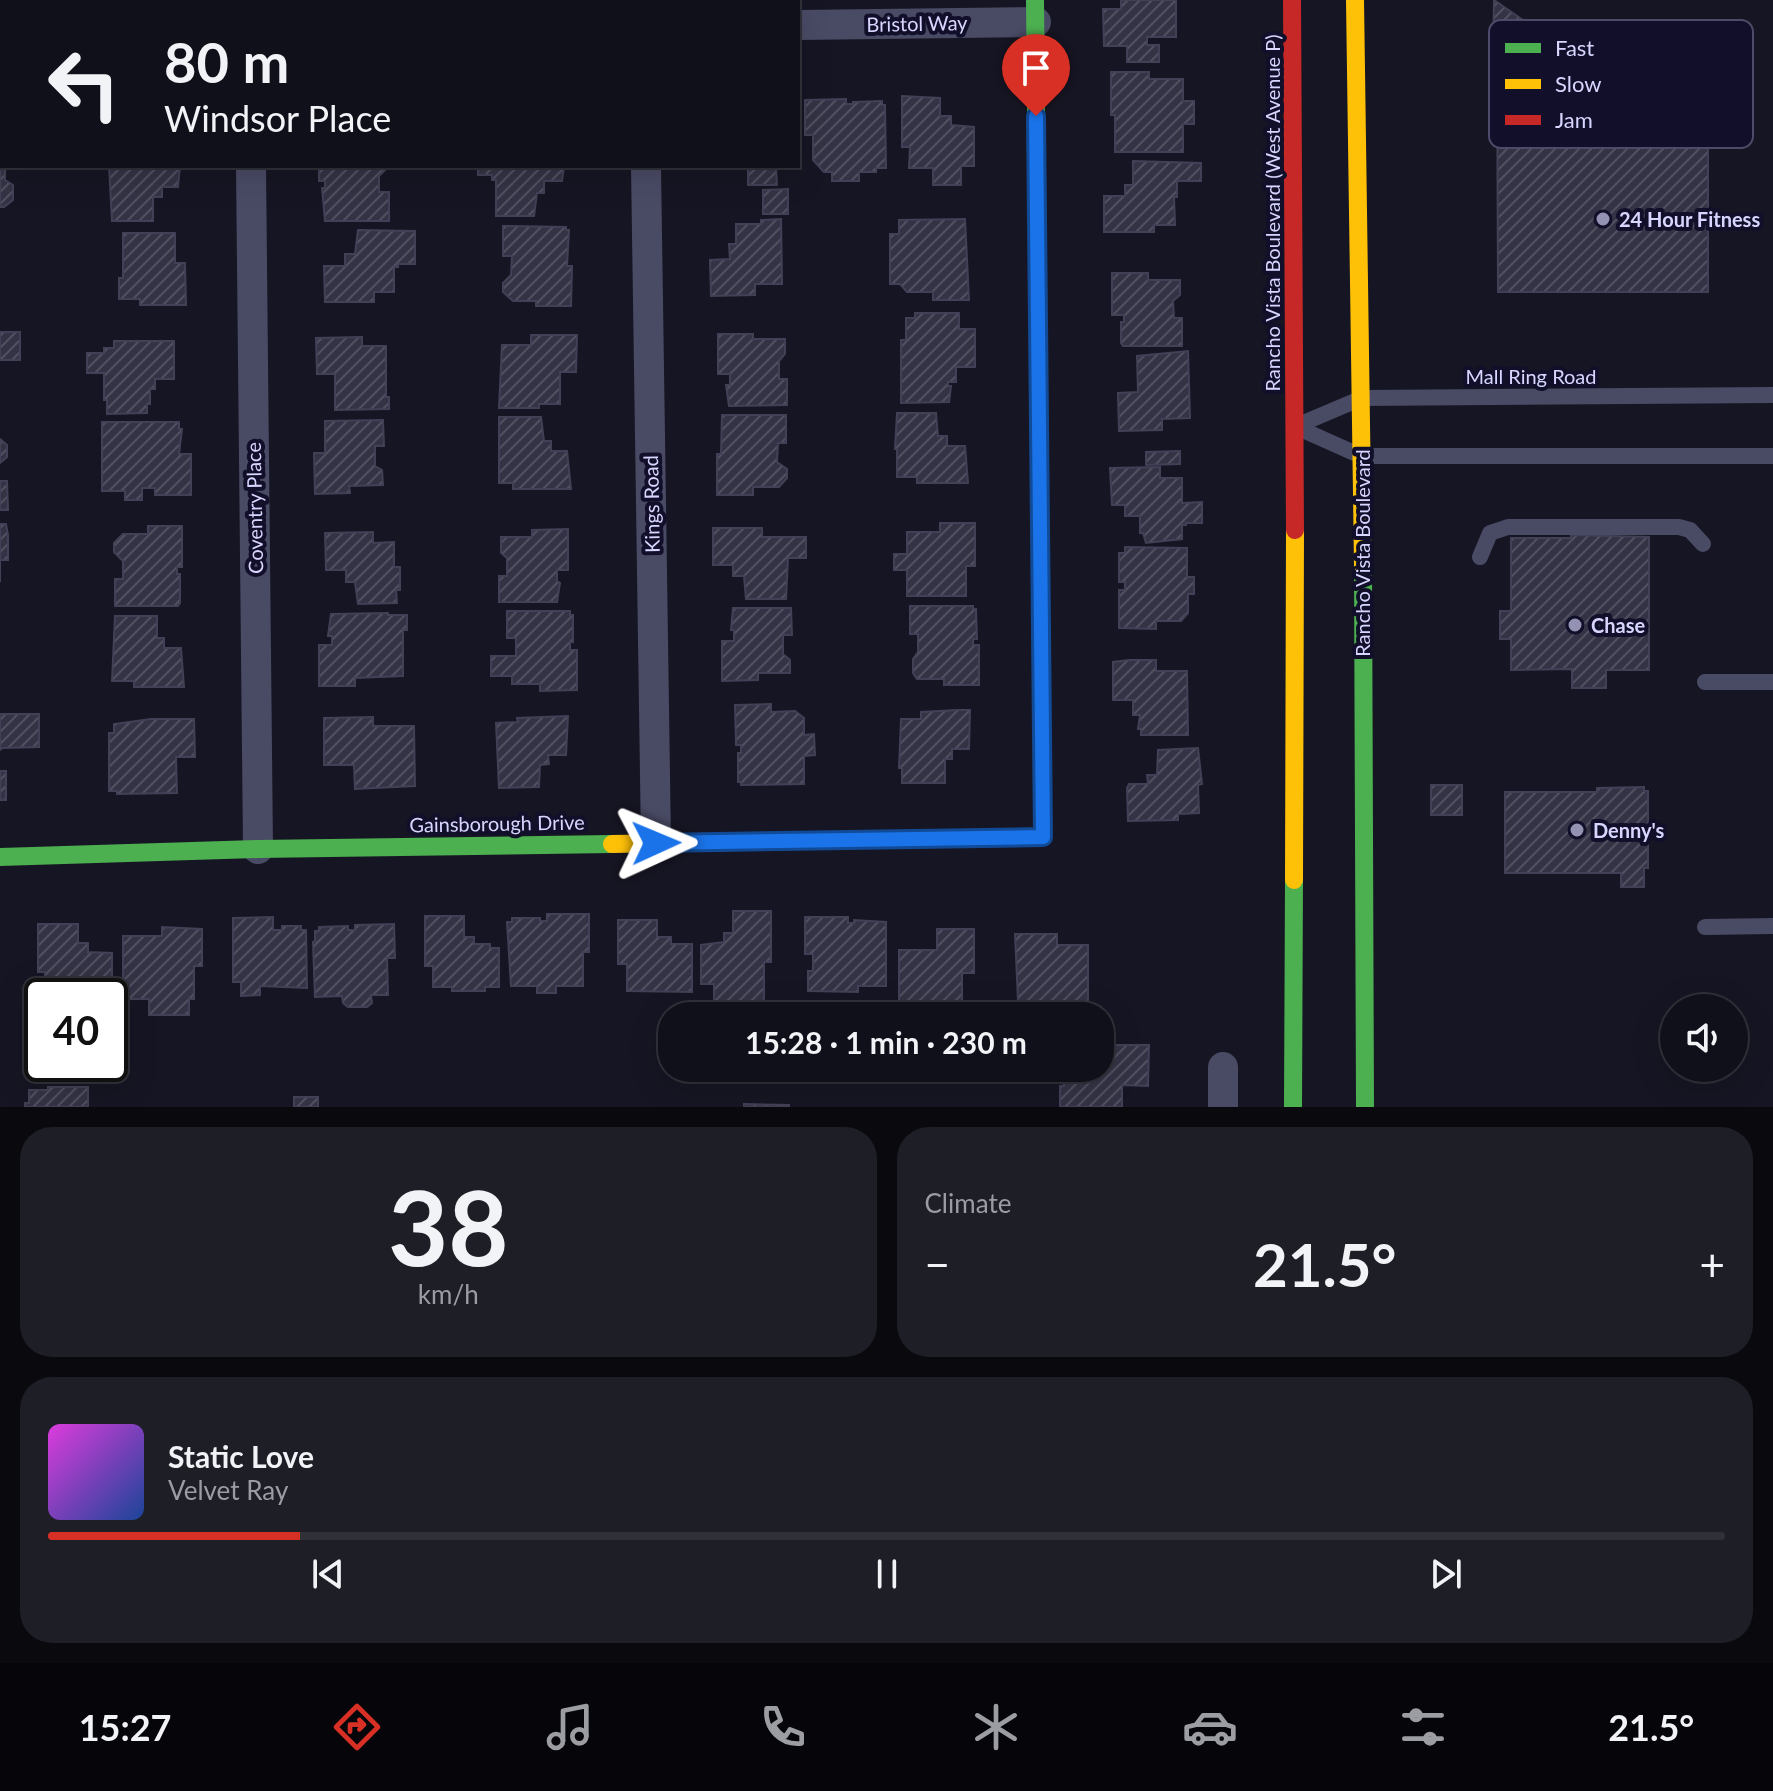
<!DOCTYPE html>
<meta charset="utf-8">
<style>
body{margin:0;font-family:Lato,sans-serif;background:#1e1e27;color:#f1f3f6;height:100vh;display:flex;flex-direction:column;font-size:30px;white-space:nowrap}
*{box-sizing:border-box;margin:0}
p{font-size:26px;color:#9c9da2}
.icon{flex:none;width:44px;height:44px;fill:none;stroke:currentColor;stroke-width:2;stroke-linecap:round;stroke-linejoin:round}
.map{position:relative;height:1107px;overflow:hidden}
.drawer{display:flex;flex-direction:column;gap:20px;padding:20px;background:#09090e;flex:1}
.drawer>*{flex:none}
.hud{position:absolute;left:0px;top:0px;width:800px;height:168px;box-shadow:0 8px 32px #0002,0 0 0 2px #303039;background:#10101a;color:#f1f3f6;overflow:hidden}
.fabs{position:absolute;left:1660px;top:994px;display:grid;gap:16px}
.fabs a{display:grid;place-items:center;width:88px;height:88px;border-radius:50%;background:#10101a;box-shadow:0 8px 32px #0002,0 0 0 2px #303039;font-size:40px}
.speed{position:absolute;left:24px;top:978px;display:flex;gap:16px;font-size:40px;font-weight:700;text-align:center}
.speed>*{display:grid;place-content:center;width:104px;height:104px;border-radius:50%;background:#10101a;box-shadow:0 8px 32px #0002,0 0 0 2px #303039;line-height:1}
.speed .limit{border:4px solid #111;border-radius:12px;background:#fff;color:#111}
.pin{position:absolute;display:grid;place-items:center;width:68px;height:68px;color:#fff;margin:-82px -34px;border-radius:50% 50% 50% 0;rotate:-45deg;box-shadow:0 0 8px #0007}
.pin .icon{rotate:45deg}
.me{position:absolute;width:88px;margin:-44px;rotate:89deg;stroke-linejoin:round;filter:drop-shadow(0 0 6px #0008)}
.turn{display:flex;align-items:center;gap:28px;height:168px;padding:0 32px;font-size:36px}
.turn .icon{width:104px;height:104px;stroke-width:2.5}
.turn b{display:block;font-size:56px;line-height:68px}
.big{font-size:60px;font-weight:700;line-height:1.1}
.drawer .widget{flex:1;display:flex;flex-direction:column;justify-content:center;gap:12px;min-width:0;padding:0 28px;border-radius:32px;background:#1e1e27}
.drawer .dial{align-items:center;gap:0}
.dial b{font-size:104px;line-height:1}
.song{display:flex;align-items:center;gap:24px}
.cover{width:96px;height:96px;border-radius:12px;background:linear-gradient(135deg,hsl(300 70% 55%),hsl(220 70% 35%))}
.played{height:8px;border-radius:4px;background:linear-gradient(90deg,#d93025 15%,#303039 15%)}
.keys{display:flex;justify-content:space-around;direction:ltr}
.heat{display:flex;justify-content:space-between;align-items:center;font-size:44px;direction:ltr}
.drawer .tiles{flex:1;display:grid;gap:20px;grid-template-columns:1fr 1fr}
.widget:last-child{grid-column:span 2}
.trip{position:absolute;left:658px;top:1002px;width:456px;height:80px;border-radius:32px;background:#10101a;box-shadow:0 8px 32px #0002,0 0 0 2px #303039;font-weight:700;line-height:80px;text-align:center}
.dock{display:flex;height:128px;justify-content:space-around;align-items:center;background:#06060a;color:#9c9da2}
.dock .icon{width:56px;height:56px}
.dock .active{color:#d93025}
.dock b{font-size:36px;color:#f1f3f6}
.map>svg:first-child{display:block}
.building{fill:url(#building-hatch);stroke:#424056;stroke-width:2}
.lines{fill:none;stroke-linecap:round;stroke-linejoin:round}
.lane{stroke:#494a64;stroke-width:16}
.street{stroke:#494a64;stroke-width:30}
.fast{stroke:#4caf50;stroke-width:18}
.slow{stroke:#ffc107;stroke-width:18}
.jam{stroke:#c62828;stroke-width:18}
.route-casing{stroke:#114b97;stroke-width:20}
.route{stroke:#1a73e8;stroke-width:14}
.poi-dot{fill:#9492b2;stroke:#110f29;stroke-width:3}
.labels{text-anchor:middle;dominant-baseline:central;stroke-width:8;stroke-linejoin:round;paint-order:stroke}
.street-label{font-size:20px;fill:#d8d6ff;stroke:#110f29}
.poi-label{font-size:20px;font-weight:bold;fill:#d8d6ff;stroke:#110f29;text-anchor:start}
.key{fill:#110f29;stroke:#4d4b69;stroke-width:2}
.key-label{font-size:22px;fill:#d8d6ff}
</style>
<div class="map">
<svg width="1773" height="1107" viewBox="0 0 1773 1107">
<defs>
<pattern id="building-hatch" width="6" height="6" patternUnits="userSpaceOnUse" patternTransform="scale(2)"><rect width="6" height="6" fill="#343345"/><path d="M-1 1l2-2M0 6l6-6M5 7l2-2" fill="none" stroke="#515061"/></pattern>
</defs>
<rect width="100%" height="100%" fill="#161523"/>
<path class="building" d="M499,0H560V2H499Z
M1121,0H1176V37H1147V45H1159V62H1127V46H1104L1103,9H1121Z
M1494,0L1630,94L1637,84L1694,123L1688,132L1708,146V292H1498L1497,47H1493Z
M1111,72H1149V79H1183V101H1194V124H1183V152H1115V115H1111Z
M902,96L940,98V116H951V125L974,127V166H961V185H933V168H909L910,147H902Z
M846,99V104H853V102L882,101V105H885L886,168H876V172H859V181H832V172H824L813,160V135H805V100Z
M0,135L2,166H10V169H5V180L13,185V200L4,207H0Z
M1133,161L1201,163V181H1177V197H1174L1175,225H1154V232H1104V196H1125V185H1133Z
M109,166H180L178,187H162V197H153V221H112Z
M319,166H389L379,176V192H389V221H325L322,188H325V181H319Z
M478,166H564L562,181H544V193H537L534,216H496V180H492V175H478Z
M725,166H776L777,185H748V168H725Z
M788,189V214H763V190Z
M781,219L782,284H755V295L711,296L710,260L730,259L729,244H736V224H761V220Z
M965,219L969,300H933V292H907L900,284H890V234H899V220Z
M503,226L566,227V230H569L567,266H572L571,306H536V301H513L503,292V283L511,275L512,256H503Z
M358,230L415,231V264H398V267H394V292H374V302H325L324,266H345V254H355Z
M123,233H175V263H185L186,305H140V299H119V278H123Z
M1112,273H1148V280H1180V295L1173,301L1174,318H1182V346H1123L1121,343V322H1124V315H1112Z
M915,313H959V329H975V367H956V382H948V386H951L949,402L901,403V340H906V318H915Z
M0,332H20V360H0Z
M718,334H753V339H785V354L779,361V379H787V405L729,406L726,385H730V374H718Z
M531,335H577L576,372H560V404H539V408H499L502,345H531Z
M362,337V346H386V397H389V409L335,410V374H317L316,338Z
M114,341H174V379H155V389H150V404H147V413L107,414V400H104V373H87V353H104V348H114Z
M1188,351L1190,418L1162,419V430L1119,431L1118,393L1138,392L1137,356Z
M897,413H936L938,436H947V446H965L968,483H917V477H897V449H895Z
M722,415H786V443H778L777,462L787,469V478L779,487H753V495H717V454H721Z
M499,417H541L544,441H551V451H567L571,489H513V483H499Z
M383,420L384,446H375V466L382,470L383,485L349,486L350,493L315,494L314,453H325V421Z
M102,422H179V429H182L179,454H191V495H155V488H142V500H125V491H102Z
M0,439L7,445V457L0,463Z
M1180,451V464L1146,465V452Z
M1160,467V478H1182V503L1202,502V523H1186V525H1182V539L1146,543L1143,533H1140V516H1125V505H1112L1110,468Z
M0,481H7L8,510H0Z
M940,523H975V566H966V596H907V570H894V554H907V532H940Z
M0,524H6L8,535V560H0V582Z
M148,526H182V567H177V574H180V603L178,606H115V579H123V561L114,552V543L123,534H148Z
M713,528H762V537H806V558H788L786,599H746L744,576H733V565H713Z
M568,529V570H557V581L560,583L557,602H499V576H507V558L501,553V537H532V530Z
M373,532V543L394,542V567H400V590H396L397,603L358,604L355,582H346V570H326L325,533Z
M1571,535L1649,537V670H1606V688H1572V669L1511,670V639H1500V611H1511V538H1571Z
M1125,547L1187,548V577H1194V594H1188V613L1181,621H1156V629L1119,628V590H1125V582H1119V553H1125Z
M910,606H973V609H976L977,639H973V645H979V685H944V679H917L913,673V659L918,652V634H910Z
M733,608H791L792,635H783V654L790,660V673H758V680L722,681V641H734V630H731Z
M507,611H570V615H573V642H570V650H577V690L540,691V684H512V676H491V656H516V638H507Z
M388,613V615H407V630H403V676L355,678V686H319V645H332V636H328L331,614Z
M115,616H157V638H164V648H181L184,687H134V681H112Z
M1129,660H1156V671H1187L1188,735H1141V729H1138L1140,715H1133V700H1113V662Z
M771,704V712L795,711L804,718V735L814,734L815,755L804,756V784L741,785V782H738V753H741V745H736L735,705Z
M957,710H970L969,749H952V759H945V783H902V768H899L901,719H921V712Z
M0,714H39V747L2,748L0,750Z
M568,716L566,755H548L549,764L540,765L539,787L499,788L496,723L518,722L517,718Z
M373,717V726H414L415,786L355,789L354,765H324V718Z
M151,719H194L195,757H176L177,793L117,794V791H109V733H114V724Z
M1198,748L1202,784L1198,785L1199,813L1178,814V820L1128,821L1127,788L1129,784H1148L1147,775H1157L1158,750Z
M0,771H6V800H0Z
M1431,785H1462V815H1431Z
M1644,787V791H1648V868H1644V887H1621V873H1505V792H1597V788Z
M733,911H771V962H764V1003H714V984H701V945L724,942V933H733Z
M547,914H589V952H583V986H556V993H537V986H511L507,922H512V918H540V921H547Z
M425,916H464V937H474V944H490V948H499V987H485V991H452V987H433V966H425Z
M273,917V930H282V926H301V930H306L307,988L260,986V995L241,996V982H233V918Z
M805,917H848V923H854V920L886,922V986H858V992L808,991V971H813V954H805Z
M618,920H657V937H671V944H692V992L627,991V964H618Z
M38,924H78V943H88V952L112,953V994L71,996V992H45V972H38Z
M394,924L395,958H387L388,995H371L372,1003L367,1007H348L343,1003L342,996L315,997L313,942L315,941V931H319V927L348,926V930H355V925Z
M162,927L202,929V966H194V999H189V1015H149V999H123V936H162Z
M937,929H974V973H962V1001L899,1003V950H937Z
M1015,934H1057V945H1088V1004H1074V1016H1040L1039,1004H1025V1001H1018Z
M910,1005V1016H893V1006Z
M1100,1045H1149L1148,1086L1122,1085V1107H1060V1086H1064L1060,1068H1100Z
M48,1087H88V1107H25V1103H29V1090H48Z
M294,1097H318V1107H294Z
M744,1104L789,1105V1107H744Z"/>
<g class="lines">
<path class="lane" d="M1296,426L1362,398L1773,395
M1296,427L1361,456H1773
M1480,557L1490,533L1508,527H1679L1690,530L1703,544
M1705,682H1773
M1705,927L1773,926"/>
<path class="street" d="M644,0V2
M798,25L1036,22
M251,166L258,849
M646,166L656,843
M1223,1067V1107"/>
<path class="fast" d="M1035,0L1042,755
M1363,565L1365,1107
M0,857L258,849L612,844
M1293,1107L1294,880"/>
<path class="slow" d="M1355,0L1363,565
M612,844L1043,837L1042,755
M1294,880L1295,530"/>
<path class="jam" d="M1292,0L1295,530"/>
</g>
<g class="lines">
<g class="route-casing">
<path id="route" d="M656,843L1043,837L1036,116"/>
</g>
<use href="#route" class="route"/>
</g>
<g class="poi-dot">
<circle cx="1603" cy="219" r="8"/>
<circle cx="1575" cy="625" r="8"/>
<circle cx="1577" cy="830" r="8"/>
</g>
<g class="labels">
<g class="street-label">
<text transform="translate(917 23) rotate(-1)">Bristol Way</text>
<text transform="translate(1272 213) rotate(-90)">Rancho Vista Boulevard (West Avenue P)</text>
<text x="1531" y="376">Mall Ring Road</text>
<text transform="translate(651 504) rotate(-91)">Kings Road</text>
<text transform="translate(254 508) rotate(-91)">Coventry Place</text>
<text transform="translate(1362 553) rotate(-90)">Rancho Vista Boulevard</text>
<text transform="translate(497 823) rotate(-1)">Gainsborough Drive</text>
</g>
<g class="poi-label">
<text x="1619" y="219">24 Hour Fitness</text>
<text x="1591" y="625">Chase</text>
<text x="1593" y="830">Denny's</text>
</g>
</g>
<rect x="1489" y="20" width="264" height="128" rx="12" class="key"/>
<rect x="1505" y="43" width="36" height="10" fill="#4caf50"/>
<rect x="1505" y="79" width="36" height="10" fill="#ffc107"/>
<rect x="1505" y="115" width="36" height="10" fill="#c62828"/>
<g class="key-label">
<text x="1555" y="56">Fast</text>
<text x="1555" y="92">Slow</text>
<text x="1555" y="128">Jam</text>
</g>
</svg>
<div class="fabs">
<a><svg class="icon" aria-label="sound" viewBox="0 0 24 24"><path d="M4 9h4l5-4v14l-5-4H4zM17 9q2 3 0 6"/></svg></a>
</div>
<div class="speed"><div class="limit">40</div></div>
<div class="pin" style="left:1036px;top:116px;background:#d93025"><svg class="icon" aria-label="arrive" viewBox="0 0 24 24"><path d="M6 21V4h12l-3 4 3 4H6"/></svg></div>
<svg class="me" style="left:656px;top:843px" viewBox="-20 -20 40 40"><path d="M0-17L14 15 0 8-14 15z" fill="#1a73e8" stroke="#fff" stroke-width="4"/></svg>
<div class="trip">15:28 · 1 min · 230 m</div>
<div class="hud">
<div class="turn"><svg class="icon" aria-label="left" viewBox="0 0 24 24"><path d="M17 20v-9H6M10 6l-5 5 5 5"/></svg><div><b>80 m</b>Windsor Place</div></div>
</div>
</div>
<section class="drawer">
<div class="tiles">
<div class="widget dial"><b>38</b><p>km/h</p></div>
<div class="widget"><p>Climate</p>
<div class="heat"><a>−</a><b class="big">21.5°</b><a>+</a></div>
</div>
<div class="widget">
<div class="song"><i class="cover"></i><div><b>Static Love</b><p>Velvet Ray</p></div></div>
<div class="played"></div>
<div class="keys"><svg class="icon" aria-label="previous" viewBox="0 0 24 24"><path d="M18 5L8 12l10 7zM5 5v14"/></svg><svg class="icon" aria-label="pause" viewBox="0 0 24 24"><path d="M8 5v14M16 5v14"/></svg><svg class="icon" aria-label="next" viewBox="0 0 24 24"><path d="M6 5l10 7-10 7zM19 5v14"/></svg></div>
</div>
</div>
</section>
<nav class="dock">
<b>15:27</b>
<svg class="icon active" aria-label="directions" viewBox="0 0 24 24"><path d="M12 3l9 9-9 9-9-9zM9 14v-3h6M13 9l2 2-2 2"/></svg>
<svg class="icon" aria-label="music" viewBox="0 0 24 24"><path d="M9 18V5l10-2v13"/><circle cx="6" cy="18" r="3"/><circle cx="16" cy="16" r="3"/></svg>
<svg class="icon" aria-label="phone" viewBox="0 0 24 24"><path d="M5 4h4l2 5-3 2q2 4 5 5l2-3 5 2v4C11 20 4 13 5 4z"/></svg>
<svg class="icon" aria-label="climate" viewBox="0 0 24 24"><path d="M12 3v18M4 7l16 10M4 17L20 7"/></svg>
<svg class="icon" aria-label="car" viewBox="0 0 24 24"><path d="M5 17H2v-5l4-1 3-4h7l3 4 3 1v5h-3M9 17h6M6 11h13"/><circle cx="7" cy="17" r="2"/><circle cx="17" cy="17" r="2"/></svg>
<svg class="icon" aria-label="filters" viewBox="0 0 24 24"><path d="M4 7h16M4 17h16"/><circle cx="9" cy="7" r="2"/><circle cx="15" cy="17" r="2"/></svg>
<b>21.5°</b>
</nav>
